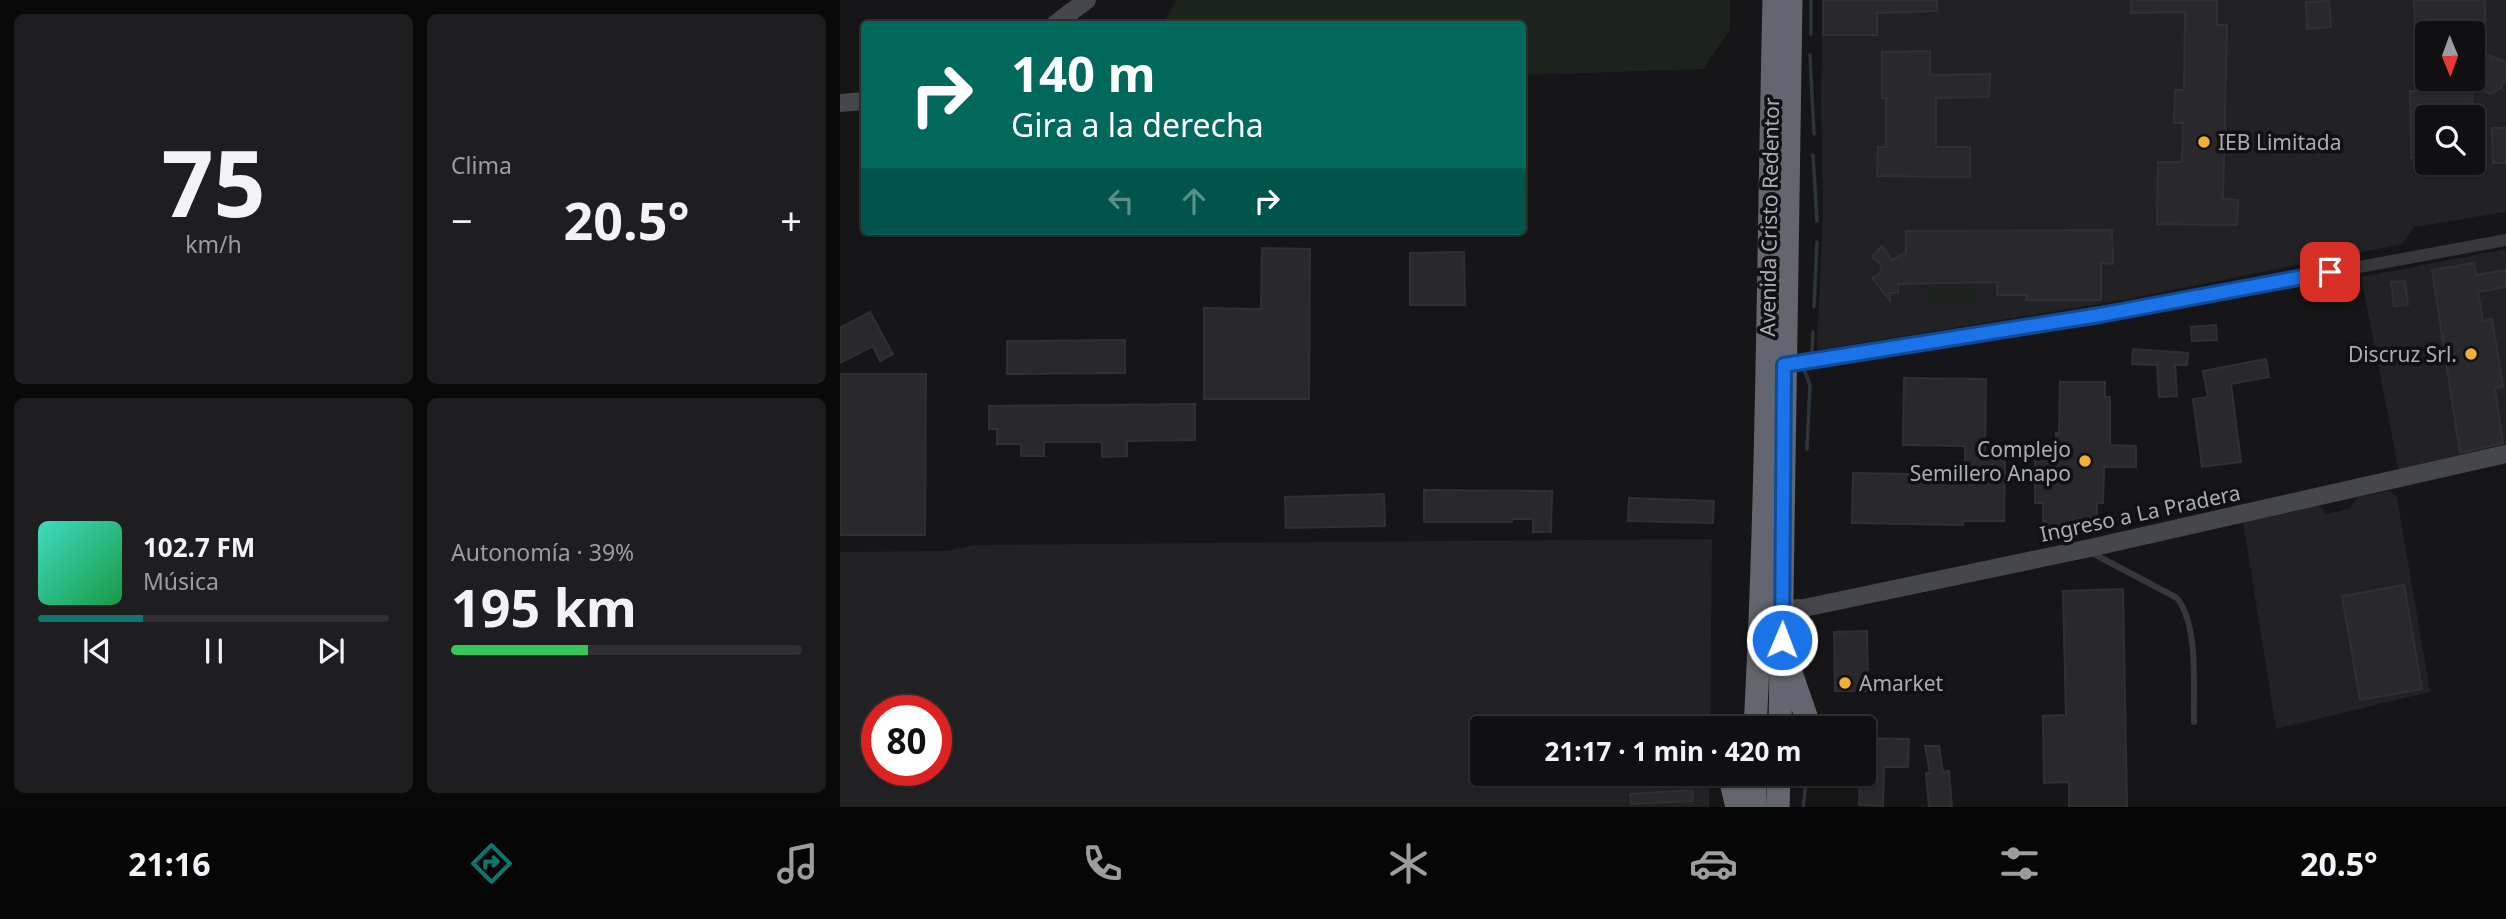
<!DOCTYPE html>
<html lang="es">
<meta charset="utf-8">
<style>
body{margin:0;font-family:"Noto Sans",sans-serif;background:#1e1e20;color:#f1f3f6;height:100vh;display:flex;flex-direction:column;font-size:26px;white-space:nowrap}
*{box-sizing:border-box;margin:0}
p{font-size:23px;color:#9c9d9f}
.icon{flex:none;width:38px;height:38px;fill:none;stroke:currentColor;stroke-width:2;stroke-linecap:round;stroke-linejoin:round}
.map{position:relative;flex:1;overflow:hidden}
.details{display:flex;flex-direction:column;gap:14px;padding:14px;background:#09090a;width:840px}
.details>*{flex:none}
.hud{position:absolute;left:21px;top:21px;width:665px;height:214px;border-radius:7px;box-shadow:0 2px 5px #0004,0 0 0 2px #303032;background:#00695c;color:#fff;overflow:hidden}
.needle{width:46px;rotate:179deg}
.fabs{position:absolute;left:1575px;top:21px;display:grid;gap:14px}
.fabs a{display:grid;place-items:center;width:70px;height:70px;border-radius:7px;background:#101012;box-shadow:0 2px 5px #0004,0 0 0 2px #303032;font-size:35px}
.speed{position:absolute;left:21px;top:695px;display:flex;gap:14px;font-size:35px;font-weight:700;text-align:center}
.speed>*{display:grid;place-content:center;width:91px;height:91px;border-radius:50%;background:#101012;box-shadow:0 2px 5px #0004,0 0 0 2px #303032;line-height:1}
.speed .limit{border:10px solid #d22;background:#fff;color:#111}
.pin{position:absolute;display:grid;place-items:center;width:60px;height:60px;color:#fff;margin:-30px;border-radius:14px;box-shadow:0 4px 10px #0006}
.me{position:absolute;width:77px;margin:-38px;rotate:1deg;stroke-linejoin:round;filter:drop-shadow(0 0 5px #0008)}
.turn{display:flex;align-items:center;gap:24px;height:147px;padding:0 35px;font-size:32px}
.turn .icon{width:91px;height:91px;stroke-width:2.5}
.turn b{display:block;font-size:49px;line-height:60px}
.lanes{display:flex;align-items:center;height:66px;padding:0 35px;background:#0003;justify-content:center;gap:35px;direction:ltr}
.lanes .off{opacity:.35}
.big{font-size:52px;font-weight:700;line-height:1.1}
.details .widget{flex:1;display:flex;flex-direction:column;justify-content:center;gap:10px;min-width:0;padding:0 24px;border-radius:10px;background:#1e1e20}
.details .dial{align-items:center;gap:0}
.dial b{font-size:91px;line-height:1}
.song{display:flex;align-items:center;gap:21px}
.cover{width:84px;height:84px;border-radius:10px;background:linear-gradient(135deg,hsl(170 70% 55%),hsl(140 70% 35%))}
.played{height:7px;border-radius:4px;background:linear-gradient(90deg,#0f766e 30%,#303032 30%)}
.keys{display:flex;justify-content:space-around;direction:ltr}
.heat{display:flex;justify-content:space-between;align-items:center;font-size:38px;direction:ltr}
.charge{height:10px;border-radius:5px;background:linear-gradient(90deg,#34c759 39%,#303032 0)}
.details .tiles{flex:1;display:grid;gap:14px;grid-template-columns:repeat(2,1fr)}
.trip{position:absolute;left:630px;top:716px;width:406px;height:70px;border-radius:7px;background:#101012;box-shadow:0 2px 5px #0004,0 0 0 2px #303032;font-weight:700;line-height:70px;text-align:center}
.menu{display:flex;height:112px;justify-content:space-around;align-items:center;background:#060607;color:#9c9d9f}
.menu .icon{width:49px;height:49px}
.menu .on{color:#0f766e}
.menu b{font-size:32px;color:#f1f3f6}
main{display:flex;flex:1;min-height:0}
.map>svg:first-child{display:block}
.built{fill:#222225;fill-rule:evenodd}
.green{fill:#1c231d}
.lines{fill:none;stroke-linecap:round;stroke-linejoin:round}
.stream{stroke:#2c353c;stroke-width:3.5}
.building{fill:#29292c;stroke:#303034;stroke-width:2}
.lane{stroke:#37383d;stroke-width:6}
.street{stroke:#37383d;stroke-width:12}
.secondary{stroke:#45474d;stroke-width:18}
.highway{stroke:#63666e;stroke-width:23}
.route-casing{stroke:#114b97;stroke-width:18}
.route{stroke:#1a73e8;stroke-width:12}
.poi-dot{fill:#f2b134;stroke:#111113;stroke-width:2.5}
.labels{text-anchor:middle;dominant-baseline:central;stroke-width:7;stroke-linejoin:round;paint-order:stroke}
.poi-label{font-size:21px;fill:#a8adb8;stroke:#111113;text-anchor:start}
.street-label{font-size:21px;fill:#a8adb8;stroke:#111113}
</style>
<main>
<section class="details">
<div class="tiles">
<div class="widget dial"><b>75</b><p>km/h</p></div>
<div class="widget"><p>Clima</p>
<div class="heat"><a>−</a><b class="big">20.5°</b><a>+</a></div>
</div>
<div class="widget">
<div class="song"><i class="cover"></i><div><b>102.7 FM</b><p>Música</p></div></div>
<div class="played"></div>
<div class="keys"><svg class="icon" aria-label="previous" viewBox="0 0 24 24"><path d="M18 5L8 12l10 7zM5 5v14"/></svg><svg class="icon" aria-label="pause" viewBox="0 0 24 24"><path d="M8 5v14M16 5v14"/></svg><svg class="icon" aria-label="next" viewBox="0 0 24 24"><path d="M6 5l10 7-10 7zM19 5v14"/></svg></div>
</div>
<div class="widget"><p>Autonomía · 39%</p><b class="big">195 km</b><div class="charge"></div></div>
</div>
</section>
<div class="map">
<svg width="1666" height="807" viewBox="0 0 1666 807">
<rect width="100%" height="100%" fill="#161618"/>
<path class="built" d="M983,0H1666V212L1574,227L1562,244L1278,301L977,350L983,213L981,98ZM1587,33H1633V79H1587ZM1587,117H1633V163H1587Z
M1666,249V447L1559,472L1521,277Z
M1550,491L1557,497L1590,692L1436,729L1403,521L1478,504L1486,514L1509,509L1518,497Z
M872,539L870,728H642V774H869V807H0V552L107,551L133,545ZM37,710H96V770H37Z"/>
<path class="green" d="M337,0H890V30L863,69L683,75L682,24H323Z
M1090,290H1134L1138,297L1135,304H1093L1087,299V293Z"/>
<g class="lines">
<path class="stream" d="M971,34V0
M970,55L974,134
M973,155L977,221
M974,307L977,242
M972,350L973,332
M965,372L970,385L967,449
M963,807L967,774"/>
</g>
<path class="building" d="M983,0H1097V11L1037,13V35H983Z
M1291,0H1377V25H1387L1383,199L1398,200L1397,225L1317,224L1318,162H1342L1343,123H1334L1335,90H1344L1345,12L1291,13Z
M1574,0H1645V54L1666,62V82H1663L1661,88L1650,94L1633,86V33H1587V54H1576Z
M1489,1L1491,27L1467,29L1466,2Z
M1090,51V75L1150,74L1149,97L1096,98V147H1130V177L1037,176L1038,147H1046V98H1042V52Z
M1595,79H1606V89H1632L1633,117H1587V158H1571L1570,91H1576V85L1595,84Z
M1652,128H1666V163H1653Z
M1272,230L1273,264L1261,263V300H1186L1187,295H1157V282L1058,284V293H1050V301L1032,278L1039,275L1042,265L1032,257L1042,246L1052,260L1066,252V231Z
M422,248L470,249L469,399H364V308L421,309Z
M624,252L625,305H570V253Z
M1634,263L1636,275L1666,270V287L1638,292L1643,321L1652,319L1663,387L1655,388L1663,443L1620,453L1592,270Z
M1565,281L1568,305L1554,306L1551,282Z
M30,312L53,354L40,361L33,346L0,363V328Z
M1376,325L1377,340L1352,341L1351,327Z
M285,340V373L167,374V341Z
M1293,349L1348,353L1347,365H1335L1337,396L1319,397L1317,365L1292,364Z
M1426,359L1429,377L1391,384L1401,462L1362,467L1353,399L1368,397L1363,371Z
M0,374H86L85,535H0Z
M1064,378L1146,379L1145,455L1165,456L1164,521H1123V525L1012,523L1013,473L1125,475V446L1063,445Z
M1220,382H1265V397H1270V445L1296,446V467H1264L1263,503H1257V531L1203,530V503H1195V454L1216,455V433L1219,434Z
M355,404V440L287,441V456L262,457V442H204V456H181V444H157V429H149V406Z
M584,490L712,491L711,532H693V519H672V522H584Z
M544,494L545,526L446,528L445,497Z
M789,498L874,501L873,523L788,521Z
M1564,585L1582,689L1520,700L1502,596Z
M1283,589L1287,807H1229V782L1204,783L1203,716L1226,715L1223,591Z
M1027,631L1028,691H995L994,632Z
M1024,738L1069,739L1068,767H1044L1043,806L1019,805L1020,774H1024Z
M1085,746H1099L1103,772L1109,771L1112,807H1089L1086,773H1090Z
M852,790L853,801L791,804L790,794Z"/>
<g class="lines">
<path class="lane" d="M1252,553L1337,598C1359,626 1353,687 1354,722"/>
<path class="street" d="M944,365L1280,311L1666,240"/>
<path class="secondary" d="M215,24L247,0
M0,103L24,101
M943,609L964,608L1250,548L1666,454"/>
<path class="highway" d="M947,661L966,716L967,728
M915,728C928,486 928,243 934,0
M940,728L951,0
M891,774V782L897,807
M915,807V774
M938,807L939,774"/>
</g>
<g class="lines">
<g class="route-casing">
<path id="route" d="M942,640L944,365L1260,315L1490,272"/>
</g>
<use href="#route" class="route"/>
</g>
<g class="poi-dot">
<circle cx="1364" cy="142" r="7"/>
<circle cx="1631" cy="354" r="7"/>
<circle cx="1245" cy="461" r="7"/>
<circle cx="1005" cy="683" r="7"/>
</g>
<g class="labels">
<g class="poi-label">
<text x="1378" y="142">IEB Limitada</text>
<text x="1617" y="354" text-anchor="end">Discruz Srl.</text>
<text x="1231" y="449" text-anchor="end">Complejo<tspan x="1231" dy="24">Semillero Anapo</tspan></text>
<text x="1019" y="683">Amarket</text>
</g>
<g class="street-label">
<text transform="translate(929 217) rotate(-89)">Avenida Cristo Redentor</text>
<text transform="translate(1300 513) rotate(-12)">Ingreso a La Pradera</text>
</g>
</g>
</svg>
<div class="fabs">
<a><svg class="needle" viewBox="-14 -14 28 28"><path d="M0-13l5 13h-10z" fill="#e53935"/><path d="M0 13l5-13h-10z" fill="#9c9d9f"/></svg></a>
<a><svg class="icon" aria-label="search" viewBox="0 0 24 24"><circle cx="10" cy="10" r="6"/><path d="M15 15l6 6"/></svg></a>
</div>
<div class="speed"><div class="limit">80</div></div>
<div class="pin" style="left:1490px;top:272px;background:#d93025"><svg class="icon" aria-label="arrive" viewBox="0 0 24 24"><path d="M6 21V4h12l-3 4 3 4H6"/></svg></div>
<svg class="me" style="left:942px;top:640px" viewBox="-20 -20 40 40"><circle r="17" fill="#1a73e8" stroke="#fff" stroke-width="3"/><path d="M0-11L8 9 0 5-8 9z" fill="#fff"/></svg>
<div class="trip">21:17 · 1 min · 420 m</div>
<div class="hud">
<div class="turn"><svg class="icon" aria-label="right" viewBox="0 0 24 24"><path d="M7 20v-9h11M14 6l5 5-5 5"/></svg><div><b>140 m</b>Gira a la derecha</div></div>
<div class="lanes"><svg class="icon off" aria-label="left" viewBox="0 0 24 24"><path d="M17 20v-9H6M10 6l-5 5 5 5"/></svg><svg class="icon off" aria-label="ahead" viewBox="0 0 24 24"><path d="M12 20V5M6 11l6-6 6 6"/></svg><svg class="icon" aria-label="right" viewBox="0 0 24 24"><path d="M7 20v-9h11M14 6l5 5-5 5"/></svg></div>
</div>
</div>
</main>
<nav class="menu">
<b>21:16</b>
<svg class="icon on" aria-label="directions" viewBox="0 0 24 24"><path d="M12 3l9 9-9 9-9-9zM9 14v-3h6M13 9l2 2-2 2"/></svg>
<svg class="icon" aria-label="music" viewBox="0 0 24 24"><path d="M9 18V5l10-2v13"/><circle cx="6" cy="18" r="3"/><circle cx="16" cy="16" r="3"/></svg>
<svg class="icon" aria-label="phone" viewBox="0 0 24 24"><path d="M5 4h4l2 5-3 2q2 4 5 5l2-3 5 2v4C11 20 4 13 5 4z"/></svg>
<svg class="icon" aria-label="climate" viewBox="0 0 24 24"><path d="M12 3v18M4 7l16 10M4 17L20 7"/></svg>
<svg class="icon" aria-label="car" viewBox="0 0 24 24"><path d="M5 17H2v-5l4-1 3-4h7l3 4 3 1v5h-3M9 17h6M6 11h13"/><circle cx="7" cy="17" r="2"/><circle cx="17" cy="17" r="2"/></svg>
<svg class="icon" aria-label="filters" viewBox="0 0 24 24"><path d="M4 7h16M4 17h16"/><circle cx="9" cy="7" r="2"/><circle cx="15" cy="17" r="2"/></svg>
<b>20.5°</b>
</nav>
